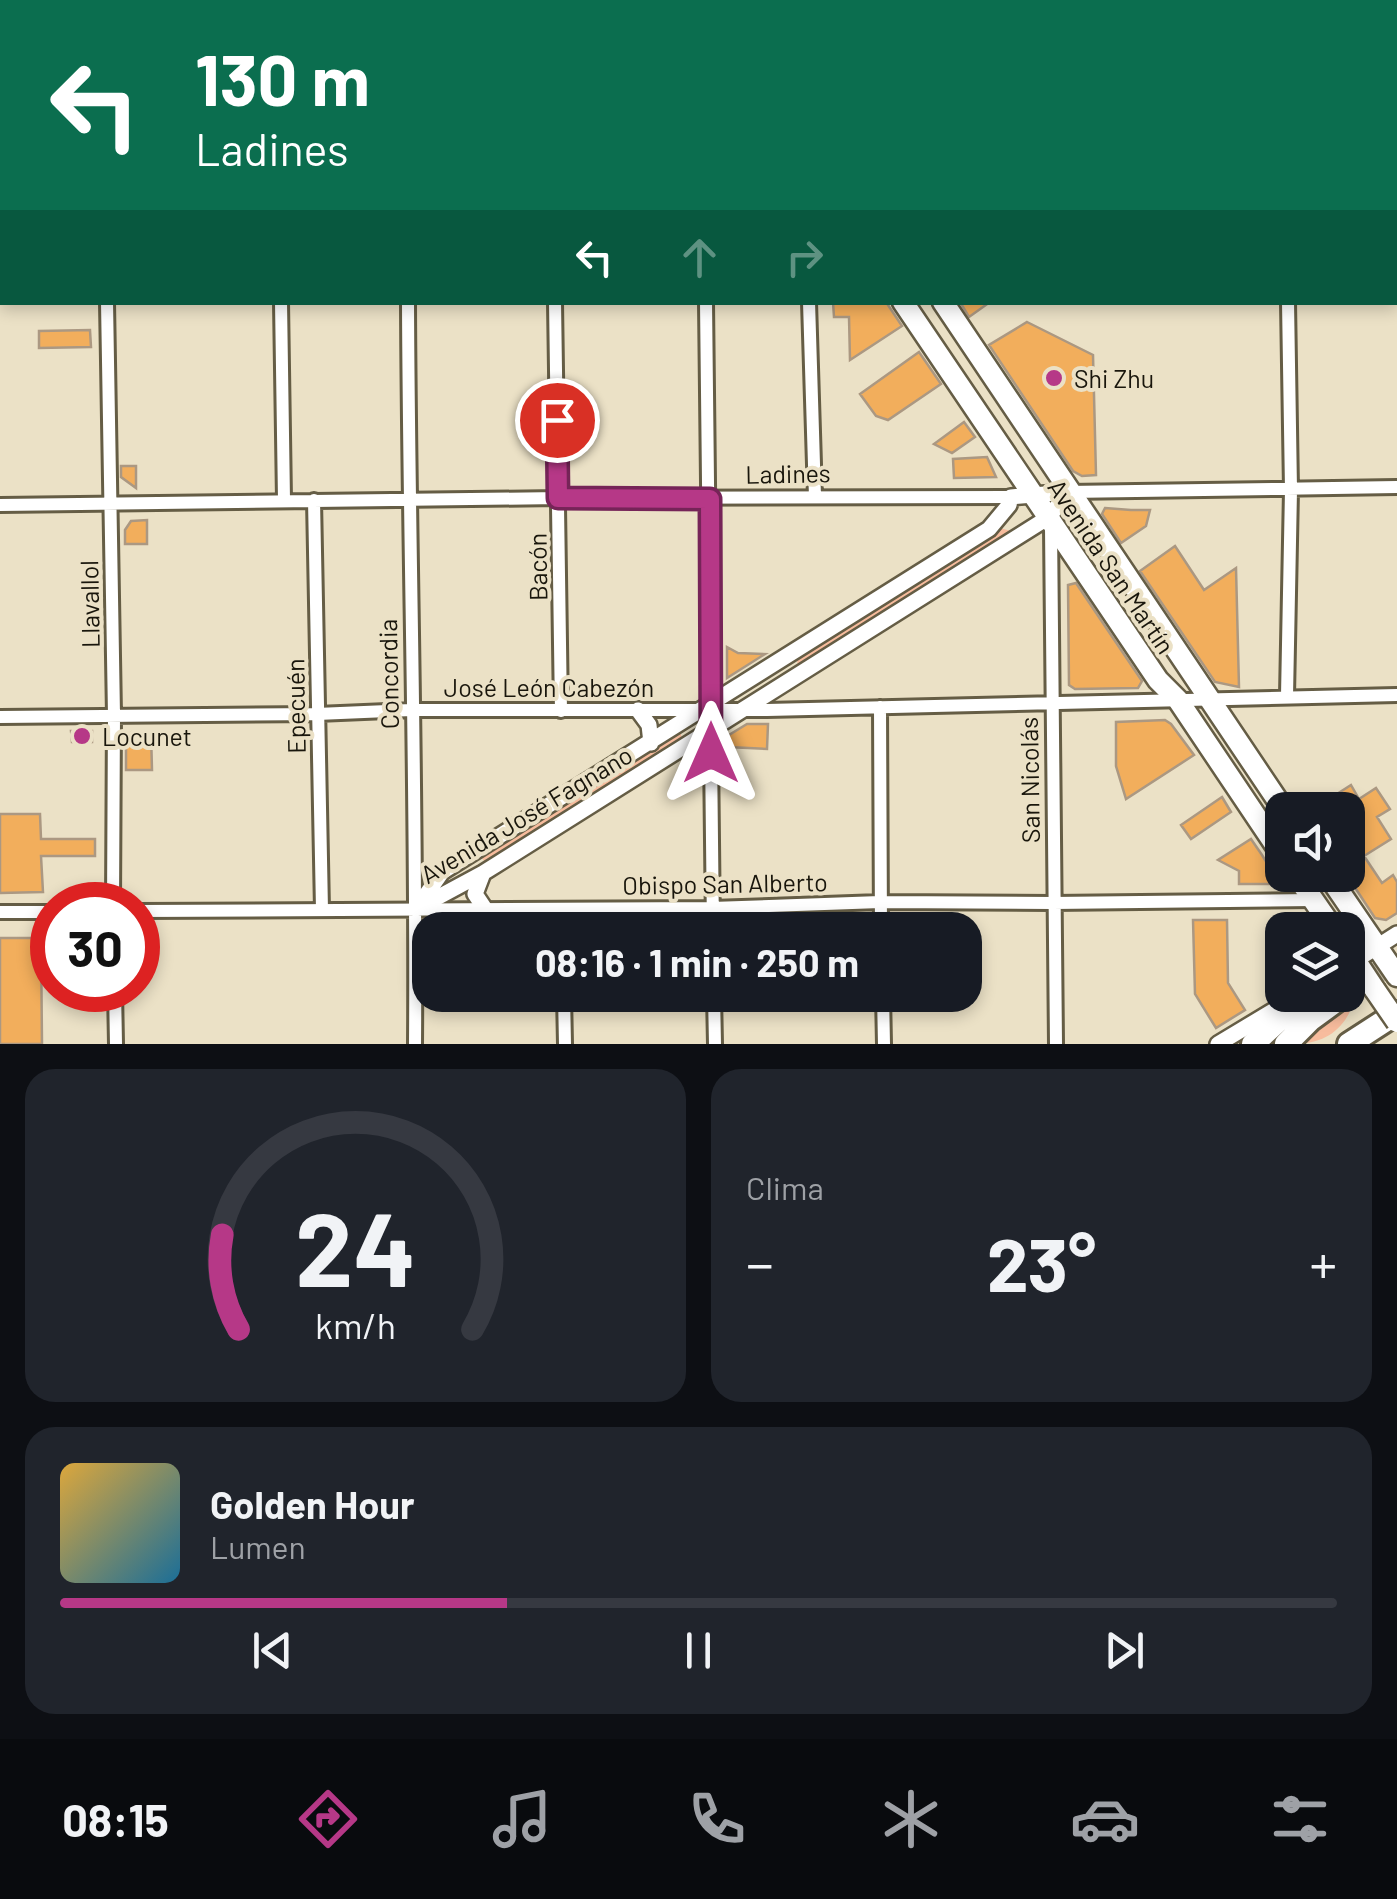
<!DOCTYPE html>
<html lang="es">
<meta charset="utf-8">
<style>
body{margin:0;font-family:Barlow,sans-serif;background:#20242c;color:#f1f3f6;height:100vh;display:flex;flex-direction:column;font-size:38px;white-space:nowrap}
*{box-sizing:border-box;margin:0}
p{font-size:32px;color:#9ea1a6}
.icon{flex:none;width:55px;height:55px;fill:none;stroke:currentColor;stroke-width:2;stroke-linecap:round;stroke-linejoin:round}
.map{position:relative;height:1044px;overflow:hidden}
.side{display:flex;flex-direction:column;gap:25px;padding:25px;background:#0d0f14;flex:1}
.side>*{flex:none}
.banner{position:absolute;left:0px;top:0px;width:1398px;height:305px;box-shadow:0 5px 15px #0003;background:#0b6e4f;color:#fff;overflow:hidden}
.tools{position:absolute;left:1265px;top:792px;display:grid;gap:20px}
.tools a{display:grid;place-items:center;width:100px;height:100px;border-radius:20px;background:#171b24;box-shadow:0 5px 15px #0003;font-size:50px}
.speed{position:absolute;left:30px;top:882px;display:flex;gap:20px;font-size:50px;font-weight:700;text-align:center}
.speed>*{display:grid;place-content:center;width:130px;height:130px;border-radius:50%;background:#171b24;box-shadow:0 5px 15px #0003;line-height:1}
.speed .limit{border:15px solid #d22;background:#fff;color:#111}
.pin{position:absolute;display:grid;place-items:center;width:85px;height:85px;color:#fff;margin:-42px;border:5px solid #fff;border-radius:50%;box-shadow:0 2px 10px #0007}
.me{position:absolute;width:110px;margin:-55px;rotate:0deg;stroke-linejoin:round;filter:drop-shadow(0 0 8px #0008)}
.turn{display:flex;align-items:center;gap:35px;height:210px;padding:0 30px;font-size:45px}
.turn .icon{width:130px;height:130px;stroke-width:2.5}
.turn b{display:block;font-size:70px;line-height:85px}
.lanes{display:flex;align-items:center;height:95px;padding:0 30px;background:#0003;justify-content:center;gap:50px;direction:ltr}
.lanes .off{opacity:.35}
.big{font-size:75px;font-weight:700;line-height:1.1}
.side .widget{flex:1;display:flex;flex-direction:column;justify-content:center;gap:15px;min-width:0;padding:0 35px;border-radius:30px;background:#20242c}
.side .dial{align-items:center;gap:0}
.dial svg{height:260px;overflow:visible;fill:none;stroke:#363941;stroke-width:7;stroke-linecap:round;text-anchor:middle}
.dial text{fill:#f1f3f6;stroke:none}
.song{display:flex;align-items:center;gap:30px}
.cover{width:120px;height:120px;border-radius:15px;background:linear-gradient(135deg,hsl(40 70% 55%),hsl(200 70% 35%))}
.played{height:10px;border-radius:5px;background:linear-gradient(90deg,#b63887 35%,#363941 35%)}
.keys{display:flex;justify-content:space-around;direction:ltr}
.heat{display:flex;justify-content:space-between;align-items:center;font-size:55px;direction:ltr}
.side .tiles{flex:1;display:grid;gap:25px;grid-template-columns:1fr 1fr}
.widget:last-child{grid-column:span 2}
.trip{position:absolute;left:412px;top:912px;width:570px;height:100px;border-radius:30px;background:#171b24;box-shadow:0 5px 15px #0003;font-weight:700;line-height:100px;text-align:center}
.menu{display:flex;height:160px;justify-content:space-around;align-items:center;background:#090b0e;color:#9ea1a6}
.menu .icon{width:70px;height:70px}
.menu .active{color:#b63887}
.menu b{font-size:45px;color:#f1f3f6}
.map>svg:first-child{display:block}
.green{fill:#f7bc9d}
.building{fill:#f2ae5c;stroke:#ab9882;stroke-width:2.5}
.lines{fill:none;stroke-linecap:round;stroke-linejoin:round}
.motorway-tunnel{stroke:#c1b8a1;stroke-width:22;stroke-dasharray:22 11;stroke-linecap:butt}
.minor-casing{stroke:#655d45;stroke-width:18}
.tertiary-casing{stroke:#655d45;stroke-width:20}
.primary-casing{stroke:#655d45;stroke-width:25}
.motorway-casing{stroke:#655d45;stroke-width:28}
.minor{stroke:#fff;stroke-width:12}
.tertiary{stroke:#fff;stroke-width:15}
.primary{stroke:#fff;stroke-width:20}
.motorway{stroke:#fff;stroke-width:22}
.primary-bridge-casing{stroke:#655d45;stroke-width:25;stroke-linecap:butt}
.primary-bridge{stroke:#fff;stroke-width:20}
.route-casing{stroke:#762458;stroke-width:25}
.route{stroke:#b63887;stroke-width:18}
.poi-dot{fill:#b63887;stroke:#ebe1c6;stroke-width:4}
.labels{text-anchor:middle;dominant-baseline:central;stroke-width:8;stroke-linejoin:round;paint-order:stroke}
.poi-label{font-size:25px;fill:#19160c;stroke:#ebe1c6;text-anchor:start}
.street-label{font-size:25px;fill:#19160c;stroke:#ebe1c6}
</style>
<div class="map">
<svg width="1397" height="1044" viewBox="0 0 1397 1044">
<rect width="100%" height="100%" fill="#ebe1c6"/>
<path class="green" d="M1000,528L1011,531L798,666L797,660Z
M680,732L682,738L485,862L481,857Z
M1351,997L1354,1001C1345,1030 1324,1044 1294,1044Z"/>
<path class="building" d="M833,302H886L902,326L850,360L849,317H834Z
M960,302H990L969,317Z
M1027,322L1093,355L1096,475L1082,476L1073,471L989,345Z
M90,330L91,347L39,348V331Z
M919,352L941,384L888,420L876,416L860,394Z
M964,422L975,437L952,453L934,444Z
M987,457L996,477L954,478L953,459Z
M121,466H136V488L121,477Z
M1105,508L1131,510H1150L1146,526L1121,543L1102,514Z
M147,520V544H125V530L131,521Z
M1175,546L1204,590L1236,568L1239,687L1215,682L1140,571Z
M1076,583L1142,681L1138,688L1075,689L1069,685L1068,585Z
M727,647L738,653L765,654L727,678Z
M1165,720L1171,724L1194,755L1126,799L1116,766V722Z
M747,724H768L767,749L728,747L729,735Z
M71,731H92V742H72Z
M132,732H151L152,770H126V737Z
M1351,785L1359,799L1376,788L1390,809L1377,817L1391,839L1364,856L1382,883L1393,875L1397,882V913L1386,920L1375,918L1348,877V810H1312Z
M1222,797L1231,812L1191,839L1181,825Z
M0,814H40L41,839H95V856H41L43,892L0,893Z
M1251,839L1262,855L1280,884H1239V871L1218,860Z
M1193,920H1227L1228,983L1245,1010L1216,1028L1195,994Z
M0,938H41L42,1044H0Z"/>
<g class="lines">
<path class="motorway-tunnel" d="M1348,992L1397,960"/>
<g class="minor-casing">
<path id="minor" d="M102,0V2
M402,0V2
M991,0V2
M1285,0V2
M273,2V0
M1395,28H1397
M0,45H2
M1395,259H1397
M0,277H2
M107,302L114,715L113,905
M281,302L284,500
M408,302C409,550 417,797 415,1044
M555,302L561,711
M706,302L713,930
M809,302L815,497
M1068,492L1397,487
M314,500L322,910
M0,505L559,498L1011,497
M1051,527L1056,1044
M1287,696L1291,490L1288,302
M880,707L881,930
M0,717L317,714L411,710H767L1397,695
M562,909V930
M138,911L712,908L880,902L1053,903L1313,900
M0,912H52
M115,990L116,1044
M564,995L565,1044
M714,995L715,1044
M883,995L884,1044"/>
</g>
<g class="tertiary-casing">
<path id="tertiary" d="M638,710L649,725L651,743
M483,873L475,894L485,909
M420,907L483,873L1049,517L1068,492
M416,909L442,872L989,529L1009,505L1011,497L1068,492
M1350,964L1397,934
M1218,1044L1296,997"/>
</g>
<g class="primary-casing">
<path id="primary" d="M692,0L693,2
M733,0L735,2
M903,302L1158,680L1178,700L1282,855
M943,302L1284,810
M1296,875L1334,930
M1328,875L1397,976
M1348,949L1375,990"/>
</g>
<g class="motorway-casing">
<path id="motorway" d="M1253,1044L1306,995
M1286,1044L1310,1020L1344,995
M1349,1044L1397,1013"/>
</g>
<use href="#minor" class="minor"/>
<use href="#tertiary" class="tertiary"/>
<use href="#primary" class="primary"/>
<use href="#motorway" class="motorway"/>
<g class="primary-bridge-casing">
<path id="primary-bridge" d="M1375,990L1397,1022"/>
</g>
<use href="#primary-bridge" class="primary-bridge"/>
</g>
<g class="lines">
<g class="route-casing">
<path id="route" d="M557,420L558,498L710,499L711,753"/>
</g>
<use href="#route" class="route"/>
</g>
<g class="poi-dot">
<circle cx="1054" cy="378" r="10"/>
<circle cx="82" cy="736" r="10"/>
</g>
<g class="labels">
<g class="poi-label">
<text x="1074" y="378">Shi Zhu</text>
<text x="102" y="736">Locunet</text>
</g>
<g class="street-label">
<text transform="translate(788 473) rotate(-1)">Ladines</text>
<text transform="translate(1112 566) rotate(56)">Avenida San Martín</text>
<text transform="translate(537 567) rotate(-91)">Bacón</text>
<text transform="translate(89 604) rotate(-91)">Llavallol</text>
<text transform="translate(388 674) rotate(-91)">Concordia</text>
<text x="549" y="687">José León Cabezón</text>
<text transform="translate(295 706) rotate(-91)">Epecuén</text>
<text transform="translate(1029 780) rotate(-91)">San Nicolás</text>
<text transform="translate(526 814) rotate(-31)">Avenida José Fagnano</text>
<text transform="translate(725 883) rotate(-1)">Obispo San Alberto</text>
</g>
</g>
</svg>
<div class="tools">
<a><svg class="icon" aria-label="sound" viewBox="0 0 24 24"><path d="M4 9h4l5-4v14l-5-4H4zM17 9q2 3 0 6"/></svg></a>
<a><svg class="icon" aria-label="layers" viewBox="0 0 24 24"><path d="M12 4l9 5-9 5-9-5zM3 14l9 5 9-5"/></svg></a>
</div>
<div class="speed"><div class="limit">30</div></div>
<div class="pin" style="left:557px;top:420px;background:#d93025"><svg class="icon" aria-label="arrive" viewBox="0 0 24 24"><path d="M6 21V4h12l-3 4 3 4H6"/></svg></div>
<svg class="me" style="left:711px;top:753px" viewBox="-20 -20 40 40"><path d="M0-17L14 15 0 8-14 15z" fill="#b63887" stroke="#fff" stroke-width="4"/></svg>
<div class="trip">08:16 · 1 min · 250 m</div>
<div class="banner">
<div class="turn"><svg class="icon" aria-label="left" viewBox="0 0 24 24"><path d="M17 20v-9H6M10 6l-5 5 5 5"/></svg><div><b>130 m</b>Ladines</div></div>
<div class="lanes"><svg class="icon" aria-label="left" viewBox="0 0 24 24"><path d="M17 20v-9H6M10 6l-5 5 5 5"/></svg><svg class="icon off" aria-label="ahead" viewBox="0 0 24 24"><path d="M12 20V5M6 11l6-6 6 6"/></svg><svg class="icon off" aria-label="right" viewBox="0 0 24 24"><path d="M7 20v-9h11M14 6l5 5-5 5"/></svg></div>
</div>
</div>
<section class="side">
<div class="tiles">
<div class="widget dial"><svg viewBox="0 0 100 80">
<path d="M14 69A42 42 0 1 1 86 69"/>
<path d="M14 69A42 42 0 0 1 9 40" stroke="#b63887"/>
<text x="50" y="56" font-size="32" font-weight="700">24</text>
<text x="50" y="72" font-size="11">km/h</text>
</svg></div>
<div class="widget"><p>Clima</p>
<div class="heat"><a>−</a><b class="big">23°</b><a>+</a></div>
</div>
<div class="widget">
<div class="song"><i class="cover"></i><div><b>Golden Hour</b><p>Lumen</p></div></div>
<div class="played"></div>
<div class="keys"><svg class="icon" aria-label="previous" viewBox="0 0 24 24"><path d="M18 5L8 12l10 7zM5 5v14"/></svg><svg class="icon" aria-label="pause" viewBox="0 0 24 24"><path d="M8 5v14M16 5v14"/></svg><svg class="icon" aria-label="next" viewBox="0 0 24 24"><path d="M6 5l10 7-10 7zM19 5v14"/></svg></div>
</div>
</div>
</section>
<nav class="menu">
<b>08:15</b>
<svg class="icon active" aria-label="directions" viewBox="0 0 24 24"><path d="M12 3l9 9-9 9-9-9zM9 14v-3h6M13 9l2 2-2 2"/></svg>
<svg class="icon" aria-label="music" viewBox="0 0 24 24"><path d="M9 18V5l10-2v13"/><circle cx="6" cy="18" r="3"/><circle cx="16" cy="16" r="3"/></svg>
<svg class="icon" aria-label="phone" viewBox="0 0 24 24"><path d="M5 4h4l2 5-3 2q2 4 5 5l2-3 5 2v4C11 20 4 13 5 4z"/></svg>
<svg class="icon" aria-label="climate" viewBox="0 0 24 24"><path d="M12 3v18M4 7l16 10M4 17L20 7"/></svg>
<svg class="icon" aria-label="car" viewBox="0 0 24 24"><path d="M5 17H2v-5l4-1 3-4h7l3 4 3 1v5h-3M9 17h6M6 11h13"/><circle cx="7" cy="17" r="2"/><circle cx="17" cy="17" r="2"/></svg>
<svg class="icon" aria-label="filters" viewBox="0 0 24 24"><path d="M4 7h16M4 17h16"/><circle cx="9" cy="7" r="2"/><circle cx="15" cy="17" r="2"/></svg>
</nav>
